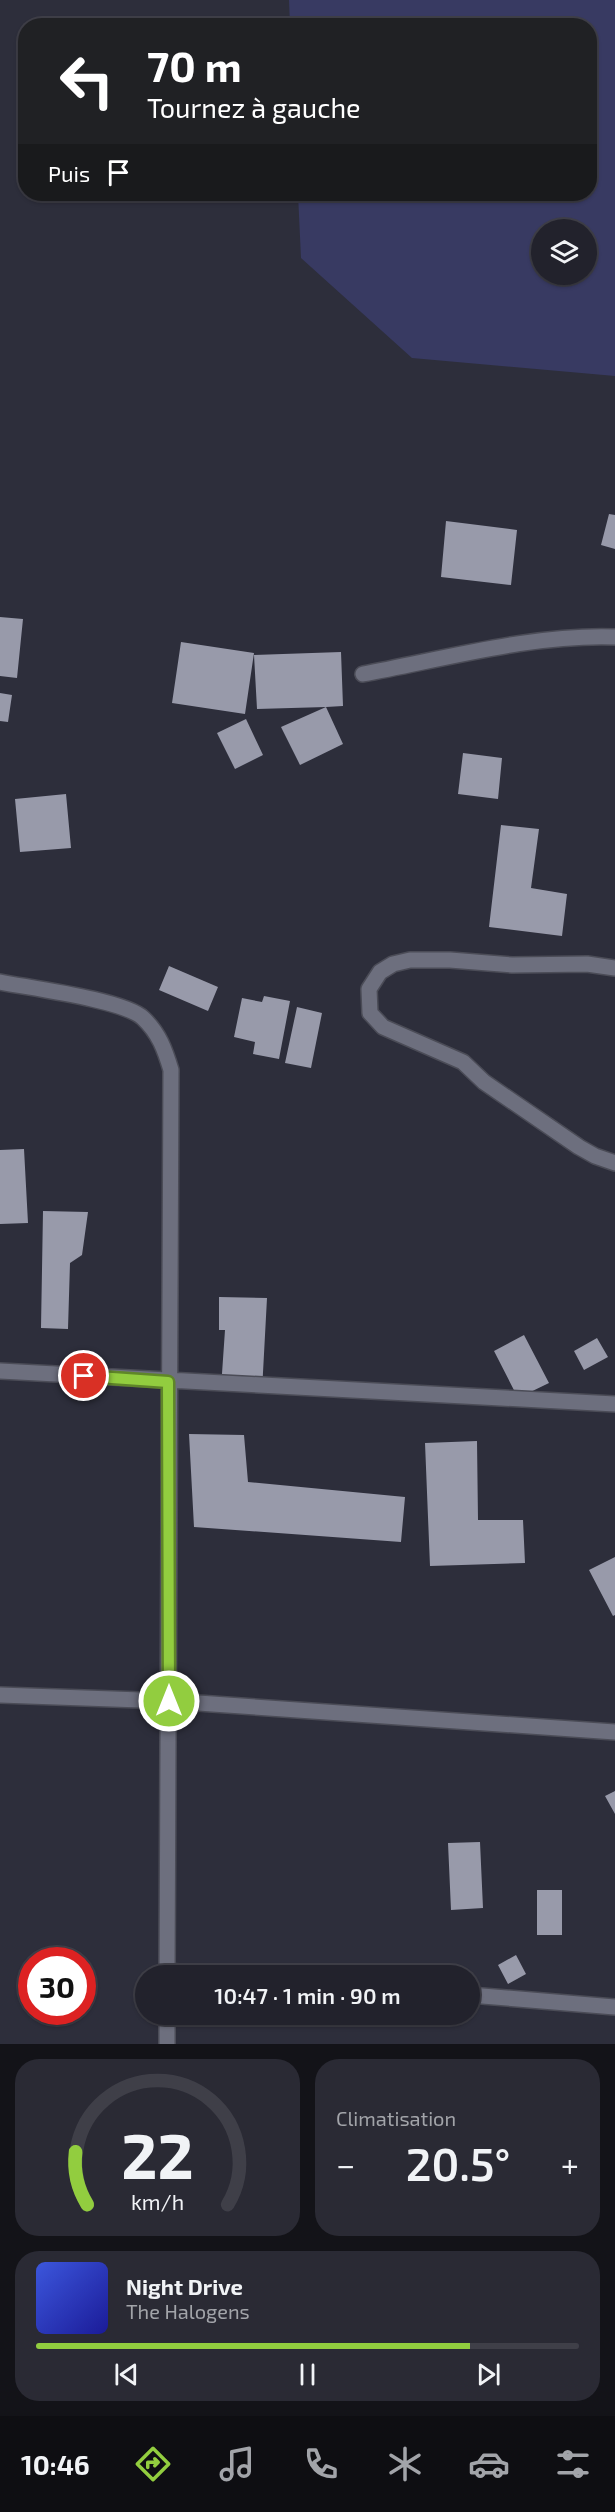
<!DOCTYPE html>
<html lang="fr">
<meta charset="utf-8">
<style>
body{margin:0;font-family:"Exo 2",sans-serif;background:#2a2a34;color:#f1f3f6;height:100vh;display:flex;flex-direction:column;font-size:22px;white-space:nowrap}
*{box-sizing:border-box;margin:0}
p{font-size:20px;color:#a2a4a9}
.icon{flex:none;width:33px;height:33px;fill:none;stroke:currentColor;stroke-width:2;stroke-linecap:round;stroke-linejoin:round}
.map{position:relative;height:2044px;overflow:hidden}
.panel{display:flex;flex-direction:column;gap:15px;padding:15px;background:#131318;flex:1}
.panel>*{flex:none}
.hud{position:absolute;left:18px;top:18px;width:579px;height:183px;border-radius:24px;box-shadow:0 2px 4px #0004,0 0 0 2px #3f3f48;background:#202124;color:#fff;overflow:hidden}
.controls{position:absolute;left:531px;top:219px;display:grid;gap:12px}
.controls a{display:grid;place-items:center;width:66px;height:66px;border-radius:50%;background:#22222c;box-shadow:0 2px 4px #0004,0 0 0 2px #3f3f48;font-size:30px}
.speed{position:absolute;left:18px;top:1947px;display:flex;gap:12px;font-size:30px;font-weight:700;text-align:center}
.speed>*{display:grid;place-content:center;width:78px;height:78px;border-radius:50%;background:#22222c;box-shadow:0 2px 4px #0004,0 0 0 2px #3f3f48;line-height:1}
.speed .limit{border:9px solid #d22;background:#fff;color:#111}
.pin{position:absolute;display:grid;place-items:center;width:51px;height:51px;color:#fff;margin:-26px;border:3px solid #fff;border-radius:50%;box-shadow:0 2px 6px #0007}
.me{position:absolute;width:66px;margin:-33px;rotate:0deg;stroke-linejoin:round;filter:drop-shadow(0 0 4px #0008)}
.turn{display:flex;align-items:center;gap:21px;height:126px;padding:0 30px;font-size:27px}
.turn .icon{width:78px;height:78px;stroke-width:2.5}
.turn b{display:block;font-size:42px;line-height:51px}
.then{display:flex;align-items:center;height:57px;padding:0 30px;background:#0003;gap:12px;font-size:22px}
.big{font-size:45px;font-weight:600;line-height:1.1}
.panel .card{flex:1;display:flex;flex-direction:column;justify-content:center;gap:9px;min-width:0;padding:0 21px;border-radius:24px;background:#2a2a34}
.panel .dial{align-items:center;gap:0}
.dial svg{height:156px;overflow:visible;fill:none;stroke:#3f3f48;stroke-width:7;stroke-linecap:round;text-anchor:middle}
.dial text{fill:#f1f3f6;stroke:none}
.song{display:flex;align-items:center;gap:18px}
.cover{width:72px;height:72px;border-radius:9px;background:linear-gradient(135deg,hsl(230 70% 55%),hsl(240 70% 35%))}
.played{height:6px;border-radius:3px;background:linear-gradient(90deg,#92cd3f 80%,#3f3f48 80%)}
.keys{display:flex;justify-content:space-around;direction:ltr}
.heat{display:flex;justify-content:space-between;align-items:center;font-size:33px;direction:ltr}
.panel .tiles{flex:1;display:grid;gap:15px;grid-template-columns:1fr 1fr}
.card:last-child{grid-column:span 2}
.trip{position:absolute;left:135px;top:1965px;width:345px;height:60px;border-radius:30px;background:#22222c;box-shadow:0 2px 4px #0004,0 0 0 2px #3f3f48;font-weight:600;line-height:60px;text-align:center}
.menu{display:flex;height:96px;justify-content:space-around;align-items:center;background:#0e0e12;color:#a2a4a9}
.menu .icon{width:42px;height:42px}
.menu .current{color:#92cd3f}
.menu b{font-size:27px;color:#f1f3f6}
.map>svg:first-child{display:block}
.green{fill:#383a62;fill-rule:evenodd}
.building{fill:#989aaa}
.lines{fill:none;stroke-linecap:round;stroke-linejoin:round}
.minor-casing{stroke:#4b4c57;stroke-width:18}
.minor{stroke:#6d6f7e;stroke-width:15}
.route-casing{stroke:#5f8529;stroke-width:15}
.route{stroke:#92cd3f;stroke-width:10}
</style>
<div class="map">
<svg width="615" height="2044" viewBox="0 0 615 2044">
<rect width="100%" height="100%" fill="#2d2e3b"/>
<path class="green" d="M289,0H615V376L412,358L301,258L298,194H590V26L290,25ZM542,230H586V274H542Z"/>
<path class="building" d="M609,514L615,515V549L601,545Z
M446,521L517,530L511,585L441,577Z
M0,617L23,619L17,678L0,676Z
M181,642L254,653L245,714L172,703Z
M341,652L343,706L326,707L343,744L300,765L281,727L326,707L257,709L254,655Z
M0,693L12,695L8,722L0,721Z
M246,719L263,755L235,769L217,733Z
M463,753L502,758L498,799L458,794Z
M66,794L71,848L20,852L15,799Z
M501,825L539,829L531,888L567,894L562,936L489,927Z
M169,966L218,987L208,1011L159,990Z
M264,996L290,1001L279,1059L253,1054L255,1042L234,1037L242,998L262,1002Z
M297,1007L322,1013L311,1068L285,1063Z
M24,1149L28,1223L0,1224V1150Z
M43,1211L88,1212L82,1255L70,1263L68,1329L41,1328Z
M219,1297L267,1298L262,1391L221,1388L225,1330H219Z
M524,1335L549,1383L518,1398L494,1351Z
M597,1338L608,1357L584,1370L574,1351Z
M189,1434L244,1435L248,1482L405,1497L401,1542L194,1527Z
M477,1441L478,1520H523L525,1563L430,1566L425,1443Z
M615,1557V1615L613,1616L589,1570Z
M615,1791V1814L605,1796Z
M480,1842L483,1908L451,1910L448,1843Z
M537,1890H562V1935H537Z
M516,1955L526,1974L508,1984L498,1965Z"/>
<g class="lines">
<g class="minor-casing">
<path id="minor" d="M363,674C444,659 533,634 615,637
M615,968L587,964L512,965L450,960H410L393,964L380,972L369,989L370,1013L383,1027L463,1062L484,1082L579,1147L595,1156L615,1163
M0,982C30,988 124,1000 143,1018C159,1033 165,1050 171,1070L167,1976
M0,1371L615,1404
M0,1695L169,1701L615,1732
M167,1971L225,1976
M470,1995L615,2007
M167,2044V2014"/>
</g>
<use href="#minor" class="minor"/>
</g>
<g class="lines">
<g class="route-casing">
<path id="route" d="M84,1376L168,1382L169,1701"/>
</g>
<use href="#route" class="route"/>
</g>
</svg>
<div class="controls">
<a><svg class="icon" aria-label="layers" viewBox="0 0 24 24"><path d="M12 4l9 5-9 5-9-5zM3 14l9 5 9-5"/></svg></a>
</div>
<div class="speed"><div class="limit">30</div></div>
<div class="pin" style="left:84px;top:1376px;background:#d93025"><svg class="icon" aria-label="arrive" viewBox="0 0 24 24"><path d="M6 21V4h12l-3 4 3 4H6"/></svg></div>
<svg class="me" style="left:169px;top:1701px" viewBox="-20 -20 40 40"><circle r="17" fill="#92cd3f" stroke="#fff" stroke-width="3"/><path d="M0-11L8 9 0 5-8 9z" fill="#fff"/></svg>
<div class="trip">10:47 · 1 min · 90 m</div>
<div class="hud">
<div class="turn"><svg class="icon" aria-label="left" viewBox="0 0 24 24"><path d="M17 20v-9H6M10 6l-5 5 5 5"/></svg><div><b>70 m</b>Tournez à gauche</div></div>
<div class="then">Puis<svg class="icon" aria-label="arrive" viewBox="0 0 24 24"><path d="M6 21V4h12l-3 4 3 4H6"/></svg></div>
</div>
</div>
<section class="panel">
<div class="tiles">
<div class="card dial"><svg viewBox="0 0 100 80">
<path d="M14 69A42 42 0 1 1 86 69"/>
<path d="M14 69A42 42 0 0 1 8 42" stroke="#92cd3f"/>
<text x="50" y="56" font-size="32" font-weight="700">22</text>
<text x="50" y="72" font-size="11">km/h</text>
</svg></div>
<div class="card"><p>Climatisation</p>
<div class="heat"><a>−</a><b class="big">20.5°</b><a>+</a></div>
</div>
<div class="card">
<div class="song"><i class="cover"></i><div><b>Night Drive</b><p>The Halogens</p></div></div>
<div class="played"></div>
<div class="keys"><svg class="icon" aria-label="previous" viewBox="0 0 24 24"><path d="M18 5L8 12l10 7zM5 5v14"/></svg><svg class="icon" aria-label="pause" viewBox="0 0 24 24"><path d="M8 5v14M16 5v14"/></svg><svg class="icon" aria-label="next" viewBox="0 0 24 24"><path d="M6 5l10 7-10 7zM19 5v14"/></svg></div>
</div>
</div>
</section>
<nav class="menu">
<b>10:46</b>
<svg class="icon current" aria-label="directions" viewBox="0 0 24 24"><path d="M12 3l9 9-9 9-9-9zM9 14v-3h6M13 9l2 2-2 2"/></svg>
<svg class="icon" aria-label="music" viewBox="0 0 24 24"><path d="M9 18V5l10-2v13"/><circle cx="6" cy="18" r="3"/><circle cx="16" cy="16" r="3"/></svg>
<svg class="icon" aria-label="phone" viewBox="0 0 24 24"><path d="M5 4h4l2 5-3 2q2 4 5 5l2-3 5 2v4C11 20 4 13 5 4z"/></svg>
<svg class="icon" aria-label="climate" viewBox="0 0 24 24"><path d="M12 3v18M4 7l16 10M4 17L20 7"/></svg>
<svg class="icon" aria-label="car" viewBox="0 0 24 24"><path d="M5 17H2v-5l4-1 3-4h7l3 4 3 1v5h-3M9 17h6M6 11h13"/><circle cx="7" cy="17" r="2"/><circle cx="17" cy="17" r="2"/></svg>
<svg class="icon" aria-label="filters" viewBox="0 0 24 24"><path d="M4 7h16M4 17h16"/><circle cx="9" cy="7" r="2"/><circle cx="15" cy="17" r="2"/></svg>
</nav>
